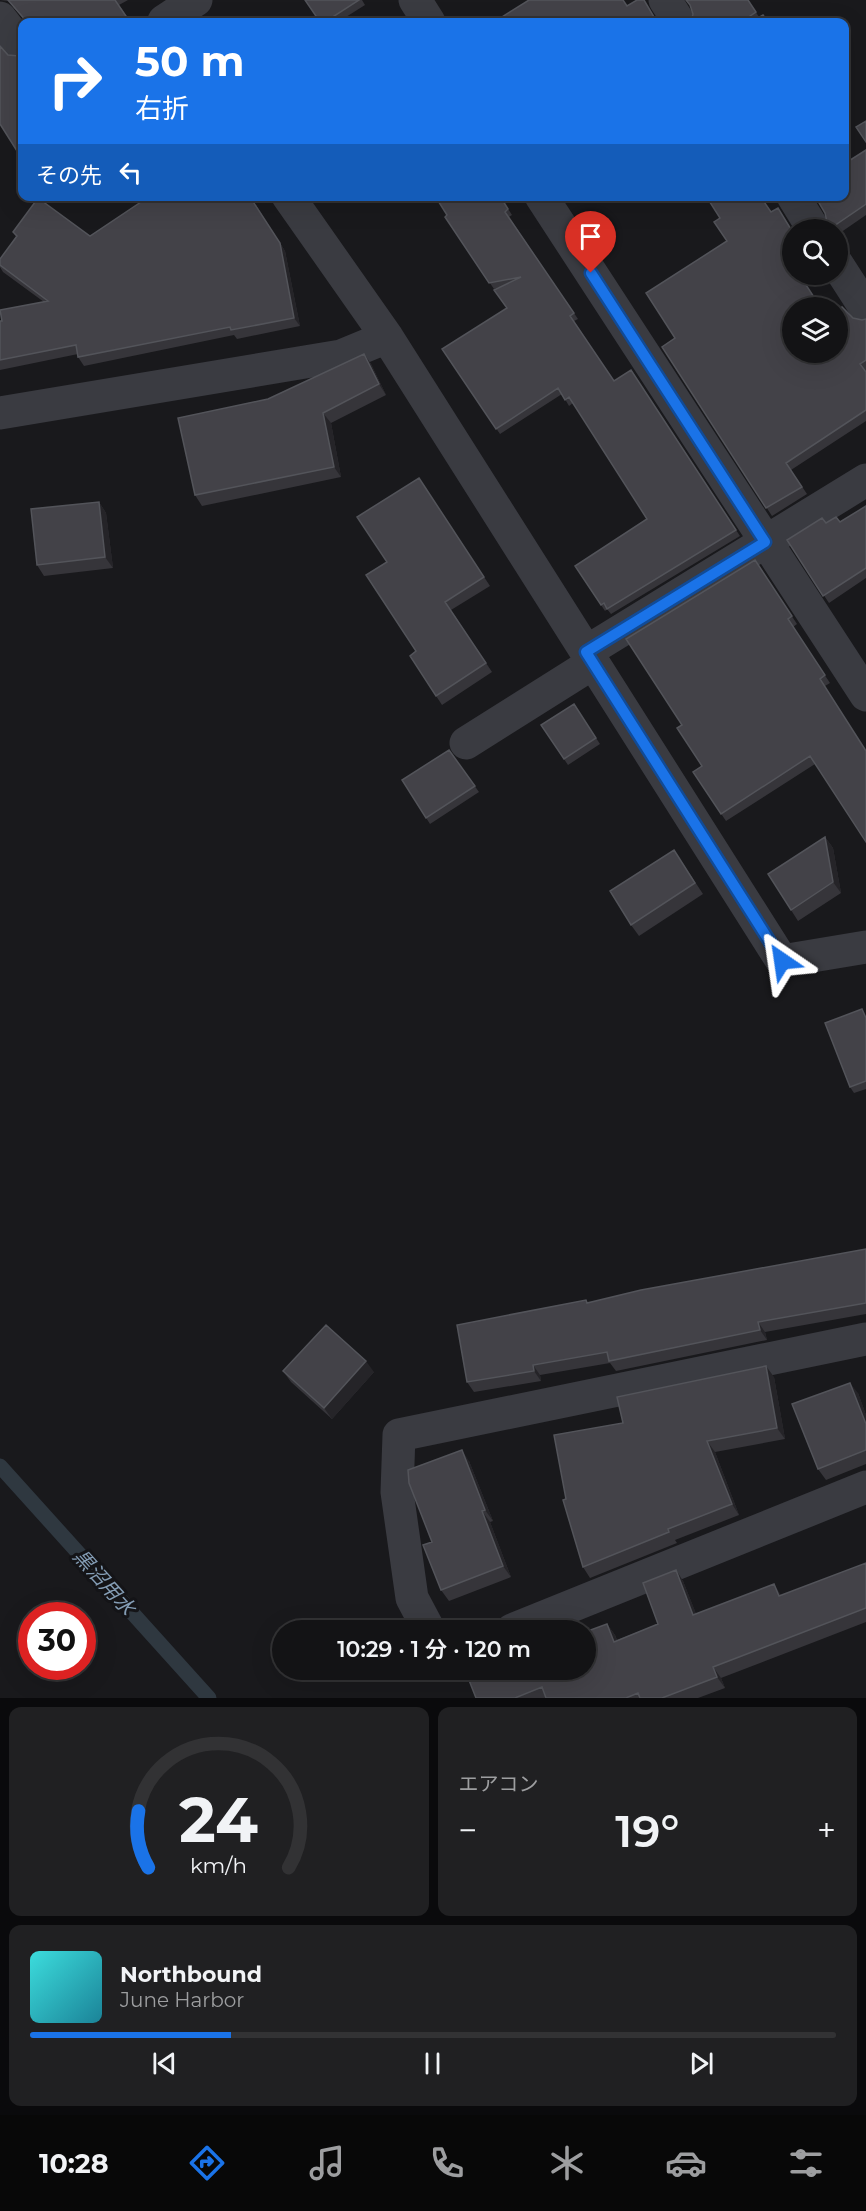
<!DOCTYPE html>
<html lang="ja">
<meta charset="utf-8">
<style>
body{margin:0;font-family:Montserrat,"Noto Sans JP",sans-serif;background:#202022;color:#f1f3f6;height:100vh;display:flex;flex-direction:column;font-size:22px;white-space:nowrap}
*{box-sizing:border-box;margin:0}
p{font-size:20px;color:#9d9ea0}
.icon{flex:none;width:33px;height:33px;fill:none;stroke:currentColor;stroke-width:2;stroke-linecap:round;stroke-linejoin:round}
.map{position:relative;height:1698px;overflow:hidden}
.sheet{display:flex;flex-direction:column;gap:9px;padding:9px;background:#0a0a0c;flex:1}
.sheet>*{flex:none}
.guide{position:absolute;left:18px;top:18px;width:831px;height:183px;border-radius:12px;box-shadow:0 6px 24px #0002,0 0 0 2px #323234;background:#1a73e8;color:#fff;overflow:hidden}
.buttons{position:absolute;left:782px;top:219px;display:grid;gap:12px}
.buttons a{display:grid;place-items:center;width:66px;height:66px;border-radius:50%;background:#131315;box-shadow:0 6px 24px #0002,0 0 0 2px #323234;font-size:30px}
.speed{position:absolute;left:18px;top:1602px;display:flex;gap:12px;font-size:30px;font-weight:700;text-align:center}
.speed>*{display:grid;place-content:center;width:78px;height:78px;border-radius:50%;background:#131315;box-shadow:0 6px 24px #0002,0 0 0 2px #323234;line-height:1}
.speed .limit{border:9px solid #d22;background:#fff;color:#111}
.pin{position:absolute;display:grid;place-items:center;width:51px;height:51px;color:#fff;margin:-62px -26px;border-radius:50% 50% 50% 0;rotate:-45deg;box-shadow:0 0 6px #0007}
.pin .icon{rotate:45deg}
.me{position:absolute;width:66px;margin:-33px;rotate:328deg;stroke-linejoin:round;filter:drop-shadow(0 0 4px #0008)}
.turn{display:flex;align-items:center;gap:21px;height:126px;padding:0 18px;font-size:27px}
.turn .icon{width:78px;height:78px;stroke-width:2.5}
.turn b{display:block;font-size:42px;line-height:51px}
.then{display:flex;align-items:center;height:57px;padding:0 18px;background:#0003;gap:12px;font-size:22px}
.big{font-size:45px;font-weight:600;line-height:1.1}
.sheet .tile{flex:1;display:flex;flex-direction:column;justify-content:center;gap:9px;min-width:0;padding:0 21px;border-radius:12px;background:#202022}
.sheet .dial{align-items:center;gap:0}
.dial svg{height:156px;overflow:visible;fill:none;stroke:#323234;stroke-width:7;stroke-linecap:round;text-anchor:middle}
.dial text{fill:#f1f3f6;stroke:none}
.song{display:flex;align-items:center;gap:18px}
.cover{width:72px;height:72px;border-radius:9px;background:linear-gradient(135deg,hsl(180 70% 55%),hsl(190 70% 35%))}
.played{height:6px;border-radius:3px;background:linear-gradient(90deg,#1a73e8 25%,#323234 25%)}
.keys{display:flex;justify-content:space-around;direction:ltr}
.heat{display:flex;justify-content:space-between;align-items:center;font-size:33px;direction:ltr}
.sheet .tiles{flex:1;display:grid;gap:9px;grid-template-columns:1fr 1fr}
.tile:last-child{grid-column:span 2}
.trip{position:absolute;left:272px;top:1620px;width:324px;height:60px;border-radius:30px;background:#131315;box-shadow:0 6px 24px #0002,0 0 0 2px #323234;font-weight:600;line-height:60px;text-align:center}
.dock{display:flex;height:96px;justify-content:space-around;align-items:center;background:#080808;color:#9d9ea0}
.dock .icon{width:42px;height:42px}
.dock .current{color:#1a73e8}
.dock b{font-size:27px;color:#f1f3f6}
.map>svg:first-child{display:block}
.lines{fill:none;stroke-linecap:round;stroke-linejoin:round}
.stream{stroke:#2f3840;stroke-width:15}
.street{stroke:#3a3b41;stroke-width:33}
.wall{fill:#36353a}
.shaded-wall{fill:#252428}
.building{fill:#434248;stroke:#53545a;stroke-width:1.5}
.route-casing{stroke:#114b97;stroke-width:15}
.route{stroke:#1a73e8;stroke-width:10}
.labels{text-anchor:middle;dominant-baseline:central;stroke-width:6;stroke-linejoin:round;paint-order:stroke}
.water-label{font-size:20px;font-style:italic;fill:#849db5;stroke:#141417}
</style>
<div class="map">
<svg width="866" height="1698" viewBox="0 0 866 1698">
<rect width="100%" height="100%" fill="#19191c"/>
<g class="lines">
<path class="stream" d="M0,1466L209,1698"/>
<path class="street" d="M415,0L429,22
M665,0L679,22
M0,18L22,47
M164,21L196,0
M288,196L387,337L782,961L866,947
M541,196L866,695
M793,196L814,230
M837,264L866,309
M0,413L341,356L387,337
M586,652L866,480
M466,743L593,663
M429,1630L412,1598L397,1492L399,1435L866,1339
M512,1630L866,1487"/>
</g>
<path class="wall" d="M0,0H128L119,5L131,22H26L8,1Z
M305,0H362L365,5L338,22H320Z
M748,0L759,17L768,22H691Z
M866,150V215L837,235V230H826Z
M342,196H353L345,202Z
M500,196L512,215L509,217L578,319L574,321L614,381L631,370L740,536L611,614L607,609L605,611L575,566L647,519L573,403L569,406L562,394L500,434L442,349L507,308L500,287L494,289L445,217Z
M241,202L256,205L285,251L300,326L237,339L234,335L84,366L78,357V354L0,370V321L44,302L3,272L0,267V259L16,237L13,232L90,236Z
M771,212L783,216L792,230V352L853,318L862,320L866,319V421L791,470L807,494L772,516L662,347L675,338L727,241L720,218Z
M364,354L371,364L386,395L331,423L341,477L202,506L195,495Z
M419,478L490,586L451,610L492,672L442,705L410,656L416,651L387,562Z
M99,502L106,513L113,568L44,576L37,565Z
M866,506V578L829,603L787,540L826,523L840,522Z
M755,560L797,624L793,627L830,683L825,686L815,764L726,821L693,772L702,766L682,725Z
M574,704L600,744L568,765L541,725Z
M449,750L479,792L430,824L402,780Z
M825,837L833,848L841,893L798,921L791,910Z
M674,850L703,894L639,936L631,925Z
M866,1014V1089L854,1093L850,1087Z
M866,1249V1314L765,1332L767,1340L616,1371L610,1363L540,1375L541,1381L474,1392L467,1382L586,1300L588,1303Z
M283,1371L374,1372L332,1419L291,1382Z
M774,1377L785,1439L715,1452L739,1515L675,1540L677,1543L590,1578L583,1567L566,1499L623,1423Z
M858,1393L866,1415V1464L826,1480L818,1469Z
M469,1461L493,1521L490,1522L511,1577L449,1601L441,1590L432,1542Z
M866,1563V1622L721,1678L725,1688L698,1698H476L585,1670L607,1624L615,1635L617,1640L658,1624L676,1570L683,1581L696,1614L782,1595Z"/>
<path class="shaded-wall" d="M256,205L285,251L300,326L294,318Z
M364,354L371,364L386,395L379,384Z
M323,413L331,423L341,477L334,467Z
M99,502L106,513L113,568L105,557Z
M825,837L833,848L841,893L833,882Z
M758,1322L765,1332L767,1340L760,1330Z
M366,1361L374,1372L332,1419L324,1408Z
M533,1365L540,1375L541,1381L534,1371Z
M766,1366L774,1377L785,1439L777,1428Z
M850,1383L858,1393L866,1415V1424Z
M707,1441L715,1452L739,1515L732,1504Z
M462,1450L469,1461L493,1521L485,1510Z
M482,1511L490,1522L511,1577L503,1566Z
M676,1570L683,1581L701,1626L693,1615Z
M774,1584L781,1595L786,1607L779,1596Z
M607,1624L615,1635L621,1653L614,1642Z
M713,1667L721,1678L725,1688L717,1677Z"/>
<path class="building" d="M8,0H115L130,22H27Z
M305,0H359L325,22H320Z
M529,0H623L627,6L637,0H644L657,22H494Z
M686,0H748L756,12L741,22H691L693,14L690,5Z
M763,15L768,22H751Z
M0,46L8,55L19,56L22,55V159L0,124Z
M866,121V142L856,127Z
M866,150V204L828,230H826L827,222L825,213L815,196H844V164Z
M150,196H237L241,202L250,197L280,243L294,318L231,330L230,327L78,357L76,345L0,360V321H2L0,310L48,301L0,265V259L17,236L13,232L38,198L90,236Z
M435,196H500L508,209L505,212L574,313L570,316L614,381L631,370L736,530L607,609L604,603L601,605L575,566L647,519L569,397L565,400L558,388L496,429L442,349L507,308L494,290L521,277L489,283L445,217L447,215Z
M706,196H760L771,212L778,208L792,231V254L787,257L792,264V274H799L821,308H792V352H837V310L842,307L853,318L862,320L866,319V360L860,364L866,372V410L786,463L802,487L766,508L662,347L675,338L646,293L727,241L714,222L720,218Z
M364,354L379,384L323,413L334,467L195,495L178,418L268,399Z
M419,478L484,577L445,602L486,663L436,696L410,656L416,651L366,575L387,562L357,517Z
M99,502L105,557L37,565L31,509Z
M866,506V568L823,596L787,540L822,518L826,523L836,517L840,522Z
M755,560L792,616L788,619L825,675L820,679L866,751V842L810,756L721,814L693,772L702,766L677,728L682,725L626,639Z
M574,704L596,738L564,759L541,725Z
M449,750L475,786L426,818L402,780Z
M825,837L833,882L791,910L768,874Z
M674,850L695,883L631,925L610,891Z
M862,1009L866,1018V1081L850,1087L825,1023Z
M866,1249V1303L758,1322L760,1330L609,1361L607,1352L533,1365L534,1371L467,1382L457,1325L586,1300L587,1303L641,1290Z
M326,1325L366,1361L324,1408L283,1371Z
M766,1366L777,1428L707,1441L732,1504L668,1529L669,1532L583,1567L563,1500L566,1499L554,1435L623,1423L617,1397Z
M850,1383L866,1424V1450L818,1469L792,1404Z
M462,1450L485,1510L482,1511L503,1566L441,1590L423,1545L432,1542L409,1483L408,1470Z
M866,1563V1608L713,1667L717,1677L662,1698H640L638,1693L626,1698H546L542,1687L515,1698H476L465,1670H585V1632L607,1624L614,1642L658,1624L643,1583L676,1570L693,1615L774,1584L779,1596Z"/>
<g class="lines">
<g class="route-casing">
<path id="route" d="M591,273L765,542L586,652L782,961"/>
</g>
<use href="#route" class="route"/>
</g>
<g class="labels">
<g class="water-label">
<text transform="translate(104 1582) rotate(48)">黒沼用水</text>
</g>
</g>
</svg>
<div class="buttons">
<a><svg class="icon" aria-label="search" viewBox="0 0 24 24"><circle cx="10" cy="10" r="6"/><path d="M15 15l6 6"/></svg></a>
<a><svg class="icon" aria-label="layers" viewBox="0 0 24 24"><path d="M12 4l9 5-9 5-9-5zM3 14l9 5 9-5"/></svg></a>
</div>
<div class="speed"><div class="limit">30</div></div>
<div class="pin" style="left:591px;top:273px;background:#d93025"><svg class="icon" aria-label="arrive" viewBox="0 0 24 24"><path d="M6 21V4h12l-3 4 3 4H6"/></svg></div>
<svg class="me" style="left:782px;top:961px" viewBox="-20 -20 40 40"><path d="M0-17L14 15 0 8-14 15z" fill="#1a73e8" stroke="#fff" stroke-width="4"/></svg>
<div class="trip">10:29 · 1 分 · 120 m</div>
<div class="guide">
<div class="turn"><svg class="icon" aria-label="right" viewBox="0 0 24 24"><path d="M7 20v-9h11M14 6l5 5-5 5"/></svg><div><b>50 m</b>右折</div></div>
<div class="then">その先<svg class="icon" aria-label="left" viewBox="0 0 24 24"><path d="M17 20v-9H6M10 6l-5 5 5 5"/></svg></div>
</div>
</div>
<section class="sheet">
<div class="tiles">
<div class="tile dial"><svg viewBox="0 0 100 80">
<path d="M14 69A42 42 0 1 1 86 69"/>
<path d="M14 69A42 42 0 0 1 9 40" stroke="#1a73e8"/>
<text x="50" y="56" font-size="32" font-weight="700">24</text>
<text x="50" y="72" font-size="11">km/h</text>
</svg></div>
<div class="tile"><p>エアコン</p>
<div class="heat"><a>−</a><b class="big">19°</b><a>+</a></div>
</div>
<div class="tile">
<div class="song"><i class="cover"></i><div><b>Northbound</b><p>June Harbor</p></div></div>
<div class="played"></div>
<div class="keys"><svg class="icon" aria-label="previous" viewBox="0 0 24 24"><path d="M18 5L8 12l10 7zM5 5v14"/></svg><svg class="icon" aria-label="pause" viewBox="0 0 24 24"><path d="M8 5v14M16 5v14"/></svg><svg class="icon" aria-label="next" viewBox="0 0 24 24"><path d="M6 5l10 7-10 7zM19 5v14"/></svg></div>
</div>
</div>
</section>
<nav class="dock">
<b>10:28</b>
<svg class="icon current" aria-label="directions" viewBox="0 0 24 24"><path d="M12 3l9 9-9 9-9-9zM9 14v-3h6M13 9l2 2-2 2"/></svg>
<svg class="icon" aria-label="music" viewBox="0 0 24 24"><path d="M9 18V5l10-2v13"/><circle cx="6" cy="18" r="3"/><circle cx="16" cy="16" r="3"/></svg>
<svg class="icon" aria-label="phone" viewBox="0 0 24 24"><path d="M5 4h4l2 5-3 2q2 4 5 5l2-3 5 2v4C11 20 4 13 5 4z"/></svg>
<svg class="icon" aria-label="climate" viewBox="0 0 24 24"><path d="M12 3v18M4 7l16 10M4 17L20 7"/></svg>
<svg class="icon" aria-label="car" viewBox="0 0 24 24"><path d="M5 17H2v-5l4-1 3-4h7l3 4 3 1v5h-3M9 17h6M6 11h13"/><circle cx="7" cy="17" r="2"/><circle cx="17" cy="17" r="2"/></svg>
<svg class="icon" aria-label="filters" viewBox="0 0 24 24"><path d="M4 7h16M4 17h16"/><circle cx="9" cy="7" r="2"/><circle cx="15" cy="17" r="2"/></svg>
</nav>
